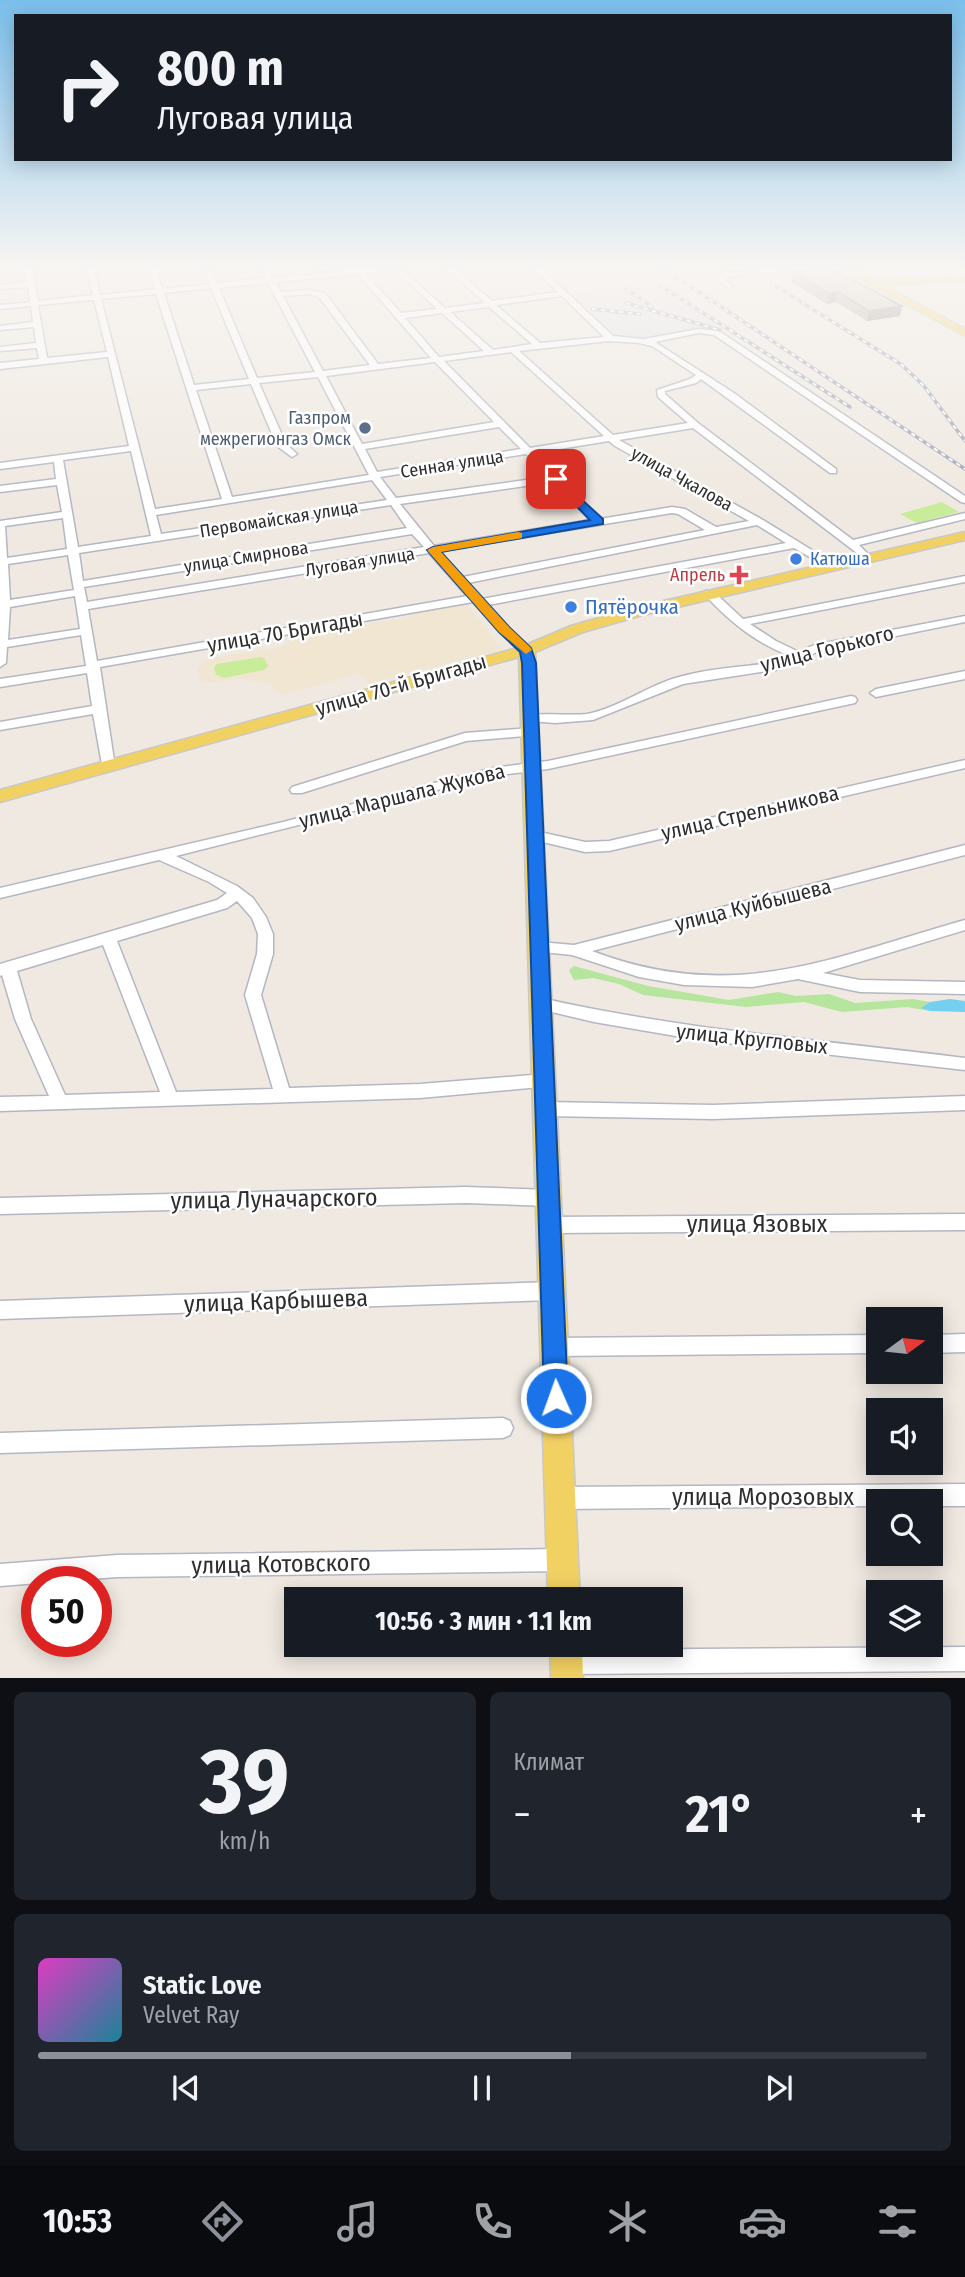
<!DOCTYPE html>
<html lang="ru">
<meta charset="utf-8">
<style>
body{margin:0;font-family:"Fira Sans Condensed",sans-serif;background:#20242c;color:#f1f3f6;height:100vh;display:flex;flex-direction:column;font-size:26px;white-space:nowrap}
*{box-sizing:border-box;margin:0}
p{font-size:23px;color:#9ea1a6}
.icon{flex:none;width:38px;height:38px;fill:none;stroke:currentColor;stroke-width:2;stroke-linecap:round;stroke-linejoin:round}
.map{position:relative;height:1678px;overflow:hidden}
.panel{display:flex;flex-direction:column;gap:14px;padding:14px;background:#0d0f14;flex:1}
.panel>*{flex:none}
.banner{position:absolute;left:14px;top:14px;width:938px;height:147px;border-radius:0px;box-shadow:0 4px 18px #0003;background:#171b24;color:#f1f3f6;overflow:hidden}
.needle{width:46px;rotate:75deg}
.buttons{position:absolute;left:866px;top:1307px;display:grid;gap:14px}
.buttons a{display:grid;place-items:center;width:77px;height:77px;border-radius:0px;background:#171b24;box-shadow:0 4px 18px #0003;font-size:35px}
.speed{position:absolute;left:21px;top:1566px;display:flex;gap:14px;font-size:35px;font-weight:700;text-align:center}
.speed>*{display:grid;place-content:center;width:91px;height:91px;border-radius:50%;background:#171b24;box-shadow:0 4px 18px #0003;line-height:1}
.speed .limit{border:10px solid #d22;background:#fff;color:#111}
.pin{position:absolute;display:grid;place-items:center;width:60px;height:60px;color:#fff;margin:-30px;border-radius:14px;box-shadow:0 4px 10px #0006}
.me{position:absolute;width:77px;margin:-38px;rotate:358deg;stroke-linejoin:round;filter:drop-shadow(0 0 5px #0008)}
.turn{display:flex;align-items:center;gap:24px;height:147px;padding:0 28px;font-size:32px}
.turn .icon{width:91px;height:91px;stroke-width:2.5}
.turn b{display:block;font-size:49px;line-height:60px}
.big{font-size:52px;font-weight:700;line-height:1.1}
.panel .card{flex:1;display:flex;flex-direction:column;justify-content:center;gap:10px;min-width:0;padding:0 24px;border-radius:10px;background:#20242c}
.panel .dial{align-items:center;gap:0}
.dial b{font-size:91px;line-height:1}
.song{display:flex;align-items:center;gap:21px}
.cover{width:84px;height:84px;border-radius:10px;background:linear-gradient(135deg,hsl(310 70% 55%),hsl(190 70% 35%))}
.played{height:7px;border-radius:4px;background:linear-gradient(90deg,#8c9099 60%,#363941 60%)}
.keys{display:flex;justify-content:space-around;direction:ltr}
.heat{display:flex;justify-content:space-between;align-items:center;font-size:38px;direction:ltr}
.panel .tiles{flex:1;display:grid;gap:14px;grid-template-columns:1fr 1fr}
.card:last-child{grid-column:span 2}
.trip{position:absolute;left:284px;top:1587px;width:399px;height:70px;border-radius:0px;background:#171b24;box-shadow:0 4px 18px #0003;font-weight:700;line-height:70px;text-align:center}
.dock{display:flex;height:112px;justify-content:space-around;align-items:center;background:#090b0e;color:#9ea1a6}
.dock .icon{width:49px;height:49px}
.dock .on{color:#8c9099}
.dock b{font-size:32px;color:#f1f3f6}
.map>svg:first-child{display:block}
.industrial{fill:#e3e1e8}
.education{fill:#f0e6d1}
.green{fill:#b6e59e}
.pitch{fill:#c9ec9a}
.water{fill:#75cff0}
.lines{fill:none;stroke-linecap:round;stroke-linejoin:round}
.minor-casing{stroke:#b4b7c1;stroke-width:3}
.major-casing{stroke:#c9c9c9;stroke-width:3}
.minor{fill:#fff;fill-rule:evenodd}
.major{fill:#f2d163;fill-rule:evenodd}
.rail-casing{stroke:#a3a6b8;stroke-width:3.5}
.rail{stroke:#fff;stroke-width:2;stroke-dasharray:4.5;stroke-linecap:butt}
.wall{fill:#afaba4}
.shaded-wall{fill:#8e8b86}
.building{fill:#cbc7bf;stroke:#8e8b86;stroke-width:2}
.route{fill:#1a73e8;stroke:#114b97;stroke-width:2}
.slow{fill:#f59e0b}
.service-dot{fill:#5c6f8a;stroke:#fff;stroke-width:2.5}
.shop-dot{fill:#3f7fe0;stroke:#fff;stroke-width:2.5}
.health-dot{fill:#e0444e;stroke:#fff;stroke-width:2.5}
.labels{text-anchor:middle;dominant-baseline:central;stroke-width:5;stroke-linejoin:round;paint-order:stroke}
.far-service-label{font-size:18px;fill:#4e5e75;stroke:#fff;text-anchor:end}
.far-street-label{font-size:18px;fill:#2e2e2e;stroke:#fff}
.far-shop-label{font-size:18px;fill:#366cbe;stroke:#fff;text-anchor:start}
.far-health-label{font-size:18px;fill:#be3a42;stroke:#fff;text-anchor:end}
.shop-label{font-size:21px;fill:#366cbe;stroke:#fff;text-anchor:start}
.street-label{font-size:21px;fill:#2e2e2e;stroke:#fff}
.near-street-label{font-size:24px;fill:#2e2e2e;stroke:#fff}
</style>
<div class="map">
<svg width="965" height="1679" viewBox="0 0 965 1679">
<rect width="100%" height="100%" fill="#efe9e1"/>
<path class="industrial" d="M630,284L662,285L722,324L642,339L614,337L608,333L568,294Z"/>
<path class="education" d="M467,604L502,650L368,684L359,673L281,695L270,683L235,679L213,683L201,682L197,669L206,659L285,646L294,634L408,618L420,612Z"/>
<path class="green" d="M574,966L648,986L729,1000L778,992L796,996L829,994L855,1003L913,999L930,1002L922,1008L930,1011L907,1007L842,1012L804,1002L746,1007L643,995L619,984L593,978L574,980L569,970Z"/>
<path class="pitch" d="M942,502L959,512L917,523L900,514Z
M260,657L264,658L268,666L264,670L224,678L216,675L214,667L217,664Z"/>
<path class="water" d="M950,999L965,1001V1012L930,1011L921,1008L930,1002Z"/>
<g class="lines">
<g class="minor-casing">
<path id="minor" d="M25,269H33L38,301L93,295L87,269H94L100,295L155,289L149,269H156L162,289L210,284L204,269H210L217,283L266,278L262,269H268L273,278L355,269H385L382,271L365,273L401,313L437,309L394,269H401L445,308L485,303L448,269H455L492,301L558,292L534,269H542L613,336L644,339L699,329L719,331L965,496V503L961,502L714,335L699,333L655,342L734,393L836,469V473H830L701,379L696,383L665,391V394L698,423L853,540L965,513V519L859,545L871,557L866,560L693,428L619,440L763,520L836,565L835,567H827L794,548L488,605L508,628L531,648L533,650L527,654L500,632L473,602L100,667L115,767L108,771L103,770L93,714L0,730V722L92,706L87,673L0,687V679L86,666L81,635L7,647L6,663L0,667V521L62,512L57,485L0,492V486L56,479L54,462L0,469V463L129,446L108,357L0,369V363L39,359L37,348L0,351V347L36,343L34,327L0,330V326L33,322L31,306L0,309V305L30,302L28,287L0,289V285L27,282ZM358,274L431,358L378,364L325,293L309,290L281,292L276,282ZM268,283L315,372L257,378L219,288ZM211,288L249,379L194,385L164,293ZM156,294L222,499L155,509L101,299ZM309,294L319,297L370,365L323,371L283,296ZM562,296L604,337L540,343L496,305ZM94,300L107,352L47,358L38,305ZM489,307L532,344L493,350L450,312ZM442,313L484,351L439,357L405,318ZM609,341L639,343L652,346L696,375L690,379L657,390L658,397L688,423L613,435L519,351ZM511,352L604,436L530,448L444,361ZM435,362L494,422L362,444L326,376ZM318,377L369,475L232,497L196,390L251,384L277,446L292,457L297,454L286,444L259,383ZM499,427L521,449L377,472L365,449ZM609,441L615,446L749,521L716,527L685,509L672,507L600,519L535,453ZM131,451L151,536L78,547L63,460ZM526,454L548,477L396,498L380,477ZM372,480L387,500L161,534L156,515ZM553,482L590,520L434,546L400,504ZM391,505L407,528L83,581L79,553ZM672,513L678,514L705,530L463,577L439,551ZM63,518L67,549L7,558L5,526ZM757,525L786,543L482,599L468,583ZM412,534L424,547L87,602L84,587ZM429,553L467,596L97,661L88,609ZM68,555L74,590L10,600L8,564ZM75,596L80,629L8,640L10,607Z
M770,269H793L726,277L725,280L732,286L728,288L717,280L723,273Z
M965,576V582L750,624L776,641L799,652L814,645L965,616V622L817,652L781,669L683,684L593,720L555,723L530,721L524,717C531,712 572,716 587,714C617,708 643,689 672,679C706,668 743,667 779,662L790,656C756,643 730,622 705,595V591H713L743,619Z
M965,671V679L876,697L870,693L876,689Z
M851,696L855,697L857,700L855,703L548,769L493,776L176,856L237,886L253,898L266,917L273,934V954L261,995L289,1088L420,1084L544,1074L550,1076L552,1081L550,1086L420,1098L0,1111V1097L49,1096L15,1019L2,975L0,976V964L217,900L227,893L209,882L159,860L0,898V888L283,822L493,768L548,761ZM237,901L252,918L258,934L257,954L245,995L273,1089L176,1092L117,941L227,908ZM103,945L160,1092L65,1095L31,1019L17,971Z
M531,728L537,732L536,735L466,741L302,793H292L290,790L292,787L465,733Z
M965,760V768L609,851L585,852L530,839L528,836L535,831L585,842L609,841Z
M965,845V855L592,951C734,1005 830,958 965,920V930L823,973L860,980L965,982V994L860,992L798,979L752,987L684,985L639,977L572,955L534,951L531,947L534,943L539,942L574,945Z
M541,998C681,1030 823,1040 965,1058V1070L699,1040L594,1022L535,1008L533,1004L535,1000Z
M965,1096V1110L713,1119L545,1116L539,1114L536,1109L539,1104L545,1102L713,1105Z
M466,1187L549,1190L555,1193L558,1198L555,1203L549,1206L466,1203L0,1214V1198Z
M965,1214V1230L550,1233L543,1231L541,1225L543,1219L550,1217Z
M552,1282L559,1285L562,1291L559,1297L552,1300L0,1319V1301Z
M965,1334V1352L931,1353V1335Z
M878,1335V1353L554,1356L547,1354L544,1347L547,1340L554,1338Z
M503,1418L510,1421L513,1428L510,1435L503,1438L0,1453V1433Z
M965,1484V1506H931V1502H878V1506L560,1509L552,1506L549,1498L552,1490L560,1487Z
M562,1549L570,1552L573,1560L570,1568L562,1571L117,1577L0,1586V1564L117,1555Z
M965,1647V1671L566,1674L558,1670L554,1662L558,1654L566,1650Z"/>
</g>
<g class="major-casing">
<path id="major" d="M841,269H853L872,279L965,276V282L883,285L965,329V336Z
M965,532V540L639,616L583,632L535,652L580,1600H548L519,657L0,802V790L521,647L571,626L629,609Z
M550,1645H582L583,1679H551Z"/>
</g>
<use href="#minor" class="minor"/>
<use href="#major" class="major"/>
<g class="rail-casing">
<path id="rail" d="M664,269L965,469
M771,283L902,365L924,386L965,441
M661,286L850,407
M627,289L652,307
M626,303L720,330
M592,309L640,314"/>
</g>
<use href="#rail" class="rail"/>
</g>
<path class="wall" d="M792,272L902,306L900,316L867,321L836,302L827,304L791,282Z"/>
<path class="shaded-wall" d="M838,292L836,302L827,304L829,293Z
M902,306L900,316L867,321L869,311Z"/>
<path class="building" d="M814,269H833L902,306L869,311L838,292L829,293L792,272Z"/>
<linearGradient id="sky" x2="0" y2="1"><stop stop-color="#7abfeb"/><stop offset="0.53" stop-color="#f8f5f2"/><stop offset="1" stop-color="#f8f5f2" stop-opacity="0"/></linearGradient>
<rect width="965" height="504" fill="url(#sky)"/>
<path class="route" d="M556,476L603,519V524L441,552L509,627L531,648L536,663L568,1398L564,1406L556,1409L548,1406L544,1398L522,663L520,652L499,632L427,550L433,547L590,520L552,481L550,479Z"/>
<path class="slow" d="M518,532L522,533V538L441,552L509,627L530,647L532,650L526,654L499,632L427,550L433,547Z"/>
<circle class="service-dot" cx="365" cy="428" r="7"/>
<g class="shop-dot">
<circle cx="796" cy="559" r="7"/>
<circle cx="571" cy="607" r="7"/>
</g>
<path class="health-dot" d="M735.5 564.5h7v7h7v7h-7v7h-7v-7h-7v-7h7z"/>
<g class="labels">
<g class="far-service-label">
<text x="351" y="418">Газпром<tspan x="351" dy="21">межрегионгаз Омск</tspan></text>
</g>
<g class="far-street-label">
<text transform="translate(452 464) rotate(-9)">Сенная улица</text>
<text transform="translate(682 479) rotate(29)">улица Чкалова</text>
<text transform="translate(279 519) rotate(-9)">Первомайская улица</text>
<text transform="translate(246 557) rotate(-9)">улица Смирнова</text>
<text transform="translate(360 562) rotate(-9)">Луговая улица</text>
</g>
<g class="far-shop-label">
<text x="810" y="559">Катюша</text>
</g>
<g class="far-health-label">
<text x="725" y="575">Апрель</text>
</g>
<g class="shop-label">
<text x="585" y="607">Пятёрочка</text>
</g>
<g class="street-label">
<text transform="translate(285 632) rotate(-10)">улица 70 Бригады</text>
<text transform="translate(827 649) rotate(-14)">улица Горького</text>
<text transform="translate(401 685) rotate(-16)">улица 70-й Бригады</text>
<text transform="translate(402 796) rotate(-14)">улица Маршала Жукова</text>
<text transform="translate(750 813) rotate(-13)">улица Стрельникова</text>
<text transform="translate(753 905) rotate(-14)">улица Куйбышева</text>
<text transform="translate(752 1039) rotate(6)">улица Кругловых</text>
</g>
<g class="near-street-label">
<text transform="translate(274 1199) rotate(-1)">улица Луначарского</text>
<text x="757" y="1224">улица Язовых</text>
<text transform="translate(276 1301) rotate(-2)">улица Карбышева</text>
<text x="763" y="1497">улица Морозовых</text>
<text transform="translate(281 1564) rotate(-1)">улица Котовского</text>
</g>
</g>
</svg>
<div class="buttons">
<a><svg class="needle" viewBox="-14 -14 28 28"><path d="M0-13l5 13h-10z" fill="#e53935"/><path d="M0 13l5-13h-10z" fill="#9ea1a6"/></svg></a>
<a><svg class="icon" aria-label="sound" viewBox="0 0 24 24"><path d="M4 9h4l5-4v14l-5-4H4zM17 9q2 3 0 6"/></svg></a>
<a><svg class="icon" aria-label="search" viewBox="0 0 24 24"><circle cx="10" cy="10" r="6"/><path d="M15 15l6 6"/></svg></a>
<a><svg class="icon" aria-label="layers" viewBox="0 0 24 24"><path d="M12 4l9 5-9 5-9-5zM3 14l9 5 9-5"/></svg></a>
</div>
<div class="speed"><div class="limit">50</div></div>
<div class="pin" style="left:556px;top:479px;background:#d93025"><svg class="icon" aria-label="arrive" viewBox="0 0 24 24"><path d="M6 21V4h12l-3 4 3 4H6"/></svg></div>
<svg class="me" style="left:556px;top:1398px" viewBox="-20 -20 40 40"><circle r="17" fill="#1a73e8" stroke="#fff" stroke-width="3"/><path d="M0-11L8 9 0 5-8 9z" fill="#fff"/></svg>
<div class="trip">10:56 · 3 мин · 1.1 km</div>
<div class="banner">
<div class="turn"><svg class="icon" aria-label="right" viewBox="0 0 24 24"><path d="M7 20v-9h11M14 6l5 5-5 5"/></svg><div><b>800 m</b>Луговая улица</div></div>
</div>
</div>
<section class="panel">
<div class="tiles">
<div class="card dial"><b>39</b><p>km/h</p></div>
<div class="card"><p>Климат</p>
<div class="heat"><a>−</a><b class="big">21°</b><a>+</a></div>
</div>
<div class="card">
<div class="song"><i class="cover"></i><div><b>Static Love</b><p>Velvet Ray</p></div></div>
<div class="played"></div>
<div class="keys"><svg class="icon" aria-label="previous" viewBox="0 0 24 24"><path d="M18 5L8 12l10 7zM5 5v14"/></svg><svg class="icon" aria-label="pause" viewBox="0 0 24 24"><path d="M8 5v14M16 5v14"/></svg><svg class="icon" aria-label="next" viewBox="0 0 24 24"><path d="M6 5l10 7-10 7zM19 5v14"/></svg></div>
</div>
</div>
</section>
<nav class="dock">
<b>10:53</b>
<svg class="icon on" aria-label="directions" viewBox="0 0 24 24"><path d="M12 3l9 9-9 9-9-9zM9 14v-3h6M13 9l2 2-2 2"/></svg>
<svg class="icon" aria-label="music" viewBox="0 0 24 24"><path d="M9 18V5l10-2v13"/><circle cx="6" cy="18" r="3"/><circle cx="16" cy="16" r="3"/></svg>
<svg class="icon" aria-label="phone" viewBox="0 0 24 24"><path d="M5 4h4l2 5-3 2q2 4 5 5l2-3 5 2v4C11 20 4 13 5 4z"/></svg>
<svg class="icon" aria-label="climate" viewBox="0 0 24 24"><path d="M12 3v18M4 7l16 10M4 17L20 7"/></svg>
<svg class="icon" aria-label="car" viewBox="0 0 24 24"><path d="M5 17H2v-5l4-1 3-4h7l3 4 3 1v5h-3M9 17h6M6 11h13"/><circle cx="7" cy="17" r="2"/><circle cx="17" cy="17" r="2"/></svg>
<svg class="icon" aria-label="filters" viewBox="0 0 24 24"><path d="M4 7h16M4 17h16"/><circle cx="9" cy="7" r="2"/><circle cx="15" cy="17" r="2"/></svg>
</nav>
